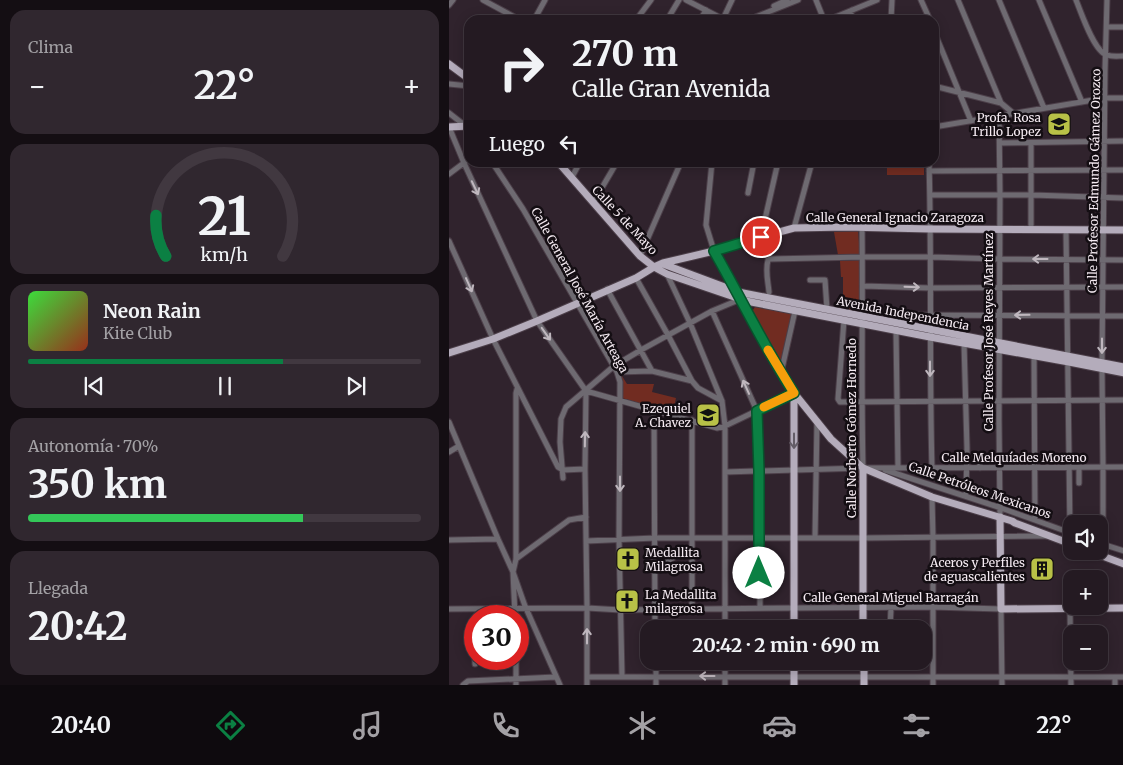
<!DOCTYPE html>
<html lang="es">
<meta charset="utf-8">
<style>
body{margin:0;font-family:Merriweather,serif;background:#30272f;color:#f1f3f6;height:100vh;display:flex;flex-direction:column;font-size:19px;white-space:nowrap}
*{box-sizing:border-box;margin:0}
p{font-size:16px;color:#a3a1a5}
.icon{flex:none;width:28px;height:28px;fill:none;stroke:currentColor;stroke-width:2;stroke-linecap:round;stroke-linejoin:round}
.map{position:relative;flex:1;overflow:hidden}
.panel{display:flex;flex-direction:column;gap:10px;padding:10px;background:#140e13;width:449px}
.panel>*{flex:none}
.hud{position:absolute;left:15px;top:15px;width:475px;height:152px;border-radius:15px;box-shadow:0 2px 12px #0003,0 0 0 1px #413840;background:#241a22;color:#f1f3f6;overflow:hidden}
.fabs{position:absolute;left:614px;top:515px;display:grid;gap:10px}
.fabs a{display:grid;place-items:center;width:45px;height:45px;border-radius:10px;background:#241a22;box-shadow:0 2px 12px #0003,0 0 0 1px #413840;font-size:25px}
.speed{position:absolute;left:15px;top:605px;display:flex;gap:10px;font-size:25px;font-weight:700;text-align:center}
.speed>*{display:grid;place-content:center;width:65px;height:65px;border-radius:50%;background:#241a22;box-shadow:0 2px 12px #0003,0 0 0 1px #413840;line-height:1}
.speed .limit{border:8px solid #d22;background:#fff;color:#111}
.pin{position:absolute;display:grid;place-items:center;width:42px;height:42px;color:#fff;margin:-21px;border:2px solid #fff;border-radius:50%;box-shadow:0 1px 5px #0007}
.me{position:absolute;width:55px;margin:-28px;rotate:0deg;stroke-linejoin:round;filter:drop-shadow(0 0 4px #0008)}
.turn{display:flex;align-items:center;gap:18px;height:105px;padding:0 25px;font-size:22px}
.turn .icon{width:65px;height:65px;stroke-width:2.5}
.turn b{display:block;font-size:35px;line-height:42px}
.then{display:flex;align-items:center;height:48px;padding:0 25px;background:#0003;gap:10px;font-size:19px}
.big{font-size:38px;font-weight:700;line-height:1.1}
.panel .card{flex:1;display:flex;flex-direction:column;justify-content:center;gap:8px;min-width:0;padding:0 18px;border-radius:15px;background:#30272f}
.panel .dial{align-items:center;gap:0}
.dial svg{height:130px;overflow:visible;fill:none;stroke:#413840;stroke-width:7;stroke-linecap:round;text-anchor:middle}
.dial text{fill:#f1f3f6;stroke:none}
.song{display:flex;align-items:center;gap:15px}
.cover{width:60px;height:60px;border-radius:8px;background:linear-gradient(135deg,hsl(120 70% 55%),hsl(10 70% 35%))}
.played{height:5px;border-radius:2px;background:linear-gradient(90deg,#0b8043 65%,#413840 65%)}
.keys{display:flex;justify-content:space-around;direction:ltr}
.heat{display:flex;justify-content:space-between;align-items:center;font-size:28px;direction:ltr}
.charge{height:8px;border-radius:4px;background:linear-gradient(90deg,#34c759 70%,#413840 0)}
.trip{position:absolute;left:191px;top:620px;width:292px;height:50px;border-radius:15px;background:#241a22;box-shadow:0 2px 12px #0003,0 0 0 1px #413840;font-weight:700;line-height:50px;text-align:center}
.tabs{display:flex;height:80px;justify-content:space-around;align-items:center;background:#0e0a0e;color:#a3a1a5}
.tabs .icon{width:35px;height:35px}
.tabs .current{color:#0b8043}
.tabs b{font-size:22px;color:#f1f3f6}
main{display:flex;flex:1;min-height:0}
.map>svg:first-child{display:block}
.green{fill:#712c21}
.lines{fill:none;stroke-linecap:round;stroke-linejoin:round}
.minor-casing{stroke:#4c3f49;stroke-width:7}
.major-casing{stroke:#4c3f49;stroke-width:9}
.minor{stroke:#6e6a71;stroke-width:5}
.major{stroke:#b4acbb;stroke-width:7}
.oneway{stroke:#bfb7be}
.oneway2{stroke:#645d67}
.route-casing{stroke:#07532c;stroke-width:12}
.route{stroke:#0b8043;stroke-width:9}
.slow{stroke:#f59e0b;stroke-width:9}
.labels{text-anchor:middle;dominant-baseline:central;stroke-width:5;stroke-linejoin:round;paint-order:stroke}
.poi-label{font-size:12px;fill:#f5ebf2;stroke:#140e13;text-anchor:end}
.street-label{font-size:12px;fill:#f5ebf2;stroke:#140e13}
</style>
<main>
<section class="panel">
<div class="card"><p>Clima</p>
<div class="heat"><a>−</a><b class="big">22°</b><a>+</a></div>
</div>
<div class="card dial"><svg viewBox="0 0 100 80">
<path d="M14 69A42 42 0 1 1 86 69"/>
<path d="M14 69A42 42 0 0 1 8 44" stroke="#0b8043"/>
<text x="50" y="56" font-size="32" font-weight="700">21</text>
<text x="50" y="72" font-size="11">km/h</text>
</svg></div>
<div class="card">
<div class="song"><i class="cover"></i><div><b>Neon Rain</b><p>Kite Club</p></div></div>
<div class="played"></div>
<div class="keys"><svg class="icon" aria-label="previous" viewBox="0 0 24 24"><path d="M18 5L8 12l10 7zM5 5v14"/></svg><svg class="icon" aria-label="pause" viewBox="0 0 24 24"><path d="M8 5v14M16 5v14"/></svg><svg class="icon" aria-label="next" viewBox="0 0 24 24"><path d="M6 5l10 7-10 7zM19 5v14"/></svg></div>
</div>
<div class="card"><p>Autonomía · 70%</p><b class="big">350 km</b><div class="charge"></div></div>
<div class="card"><p>Llegada</p><b class="big">20:42</b></div>
</section>
<div class="map">
<svg width="675" height="685" viewBox="0 0 675 685">
<rect width="100%" height="100%" fill="#30232d"/>
<path class="green" d="M438,163H475V175H438Z
M409,231L411,254L389,255L385,232Z
M411,260V313L398,310L400,298H394V277H392L391,261Z
M306,307L348,315L336,370L303,312L304,310Z
M173,376L178,384H205L203,392L227,398L224,413L173,398L171,377Z"/>
<g class="lines">
<g class="minor-casing">
<path id="minor" d="M34,0L71,20
M237,0L276,20
M367,0L375,20
M472,0L481,20
M509,0L552,103
M550,0L595,108
M590,0L633,102
M627,0C632,12 645,52 658,55C663,57 669,56 675,56
M0,5L4,0
M325,6L338,0
M274,19L283,0
M85,20L96,0
M187,20L202,0
M218,20L230,0
M251,20L257,10
M292,20L304,18
M301,20L304,18L349,0
M379,20L428,0
M400,20L403,10
M442,20L443,0
M658,27H675
M485,31L522,121
M0,84L20,86
M485,86L552,103L564,113
M0,113L18,127L20,129
M550,116L551,196L550,421L551,517
M0,127L15,163L88,321L137,391
M485,127L656,98H675
M551,143L675,141
M43,162L74,209L168,372L171,382L170,539L173,676
M263,162L257,225L265,251L289,292
M353,162L363,165
M480,162C483,264 480,366 483,468
M480,171L675,170
M0,174L20,159
M123,177L131,162
M299,193L305,162
M481,195H583L675,198
M144,203L168,162
M413,227C414,308 412,388 414,468
M345,228L363,162
M582,229V143
M617,230L621,533
M0,241L44,339L109,467L114,470L136,469
M315,253L312,237L329,162
M191,256L232,162
M218,274L241,323L273,401L276,426V629
M187,278L219,335L243,381
M361,280H376L378,309
M414,286L481,288L675,287
M158,289L203,371
M320,292C319,281 316,271 319,260L321,259L414,257H481L551,259L675,260
M263,311L308,411L311,471V608
M395,320L389,399L391,402L675,400
M448,323L451,317L454,315L675,316
M447,330L449,468
M515,343L518,448L517,496
M585,355L586,520
M653,362L656,71L658,0
M653,369L654,467V544
M168,372L203,371L243,381L249,388L273,401
M332,373L346,311
M137,391L136,469L138,604V685
M137,391L268,428L276,426L345,393
M205,410L206,629
M243,420V609
M0,422L49,539L64,572L76,606L111,685
M0,452L10,446
M531,457V468
M630,467V483
M436,470L552,508L622,533
M276,472L414,468L675,467
M114,478L111,442L112,419L117,407L165,366L192,350L263,311L292,299
M483,497L484,538V685
M366,538L368,422
M0,540L49,539
M137,541L206,538H414L597,536
M650,543L675,551
M67,559L120,520L137,517
M206,567L224,558
M0,609L138,608L172,610L345,608L483,607L552,609L553,685
M621,609L622,685
M66,616L64,572L67,559V393L68,389
M441,629L442,608
M67,659V685
M207,661V685
M276,661V685
M26,664V659
M138,677H675
M666,677V685
M14,685L19,681L107,677"/>
</g>
<g class="major-casing">
<path id="major" d="M0,64L20,79
M0,127L20,126
M109,162L191,256L205,267L218,274L297,301L481,337L620,362L675,373
M214,264L289,292L675,367
M291,297L310,335L332,373L345,393L382,439L414,468L483,497L563,521L566,523L622,544
M0,353L44,339L88,321L187,278L205,267L214,263L265,251L312,237L345,228L397,227L481,229L675,230
M345,393V629
M551,517L552,609L675,608
M640,551L675,564
M414,629V468
M345,661V685
M415,661V685"/>
</g>
<use href="#minor" class="minor"/>
<use href="#major" class="major"/>
</g>
<defs><path id="oneway-shaft" d="M-6 0H5M1.5-3L5.5 0L1.5 3" fill="none" stroke-width="1.6" stroke-linecap="round" stroke-linejoin="round" transform="scale(1.25)"/></defs>
<g class="oneway">
<use href="#oneway-shaft" transform="translate(26 188) rotate(65)"/>
<use href="#oneway-shaft" transform="translate(591 259) rotate(-180)"/>
<use href="#oneway-shaft" transform="translate(20 285) rotate(66)"/>
<use href="#oneway-shaft" transform="translate(463 287) rotate(2)"/>
<use href="#oneway-shaft" transform="translate(573 315) rotate(179)"/>
<use href="#oneway-shaft" transform="translate(97 334) rotate(55)"/>
<use href="#oneway-shaft" transform="translate(653 346) rotate(90)"/>
<use href="#oneway-shaft" transform="translate(481 369) rotate(90)"/>
<use href="#oneway-shaft" transform="translate(297 387) rotate(-114)"/>
<use href="#oneway-shaft" transform="translate(136 439) rotate(-89)"/>
<use href="#oneway-shaft" transform="translate(171 484) rotate(90)"/>
<use href="#oneway-shaft" transform="translate(138 636) rotate(-90)"/>
<use href="#oneway-shaft" transform="translate(258 676) rotate(180)"/>
</g>
<use class="oneway2" href="#oneway-shaft" transform="translate(345 441) rotate(90)"/>
<g class="lines">
<g class="route-casing">
<path id="route" d="M310,573V471L308,411L345,393C315,347 292,298 265,251L312,237"/>
</g>
<use href="#route" class="route"/>
<path class="slow" d="M315,407L345,393L319,350"/>
</g>
<defs>
<g id="school-square" transform="scale(1.25)"><rect x="-9" y="-9" width="18" height="18" rx="4" fill="#b8c147" stroke="#140e13"/><path d="M0-5L7-2L0 1L-7-2ZM-4 1L0 2.5L4 1V4Q0 6-4 4Z" fill="#111"/></g>
<g id="church-square" transform="scale(1.25)"><rect x="-9" y="-9" width="18" height="18" rx="4" fill="#b8c147" stroke="#140e13"/><path d="M-1.2-6h2.4v3.5h3.3v2.4h-3.3V6h-2.4V-.1h-3.3v-2.4h3.3Z" fill="#111"/></g>
<g id="building-square" transform="scale(1.25)"><rect x="-9" y="-9" width="18" height="18" rx="4" fill="#b8c147" stroke="#140e13"/><path d="M-4-6H4V6H1V3H-1V6H-4ZM-2.5-4.3h1.7v1.8h-1.7ZM.8-4.3h1.7v1.8H.8ZM-2.5-1h1.7V.8h-1.7ZM.8-1h1.7V.8H.8Z" fill="#111"/></g>
</defs>
<g fill-rule="evenodd">
<use href="#school-square" x="610" y="124"/>
<use href="#school-square" x="259" y="415"/>
<use href="#church-square" x="179" y="559"/>
<use href="#building-square" x="593" y="569"/>
<use href="#church-square" x="178" y="601"/>
</g>
<g class="labels">
<g class="poi-label">
<text x="592" y="117">Profa. Rosa<tspan x="592" dy="14">Trillo Lopez</tspan></text>
<text x="242" y="408">Ezequiel<tspan x="242" dy="14">A. Chavez</tspan></text>
<text x="196" y="552" text-anchor="start">Medallita<tspan x="196" dy="14">Milagrosa</tspan></text>
<text x="576" y="562">Aceros y Perfiles<tspan x="576" dy="14">de aguascalientes</tspan></text>
<text x="196" y="594" text-anchor="start">La Medallita<tspan x="196" dy="14">milagrosa</tspan></text>
</g>
<g class="street-label">
<text transform="translate(645 181) rotate(-89)">Calle Profesor Edmundo Gámez Orozco</text>
<text x="446" y="217">Calle General Ignacio Zaragoza</text>
<text transform="translate(176 220) rotate(47)">Calle 5 de Mayo</text>
<text transform="translate(131 290) rotate(61)">Calle General José María Arteaga</text>
<text transform="translate(454 313) rotate(11)">Avenida Independencia</text>
<text transform="translate(539 332) rotate(-90)">Calle Profesor José Reyes Martínez</text>
<text transform="translate(402 428) rotate(-90)">Calle Norberto Gómez Hornedo</text>
<text x="565" y="457">Calle Melquíades Moreno</text>
<text transform="translate(531 490) rotate(19)">Calle Petróleos Mexicanos</text>
<text x="442" y="597">Calle General Miguel Barragán</text>
</g>
</g>
</svg>
<div class="fabs">
<a><svg class="icon" aria-label="sound" viewBox="0 0 24 24"><path d="M4 9h4l5-4v14l-5-4H4zM17 9q2 3 0 6"/></svg></a>
<a>+</a>
<a>−</a>
</div>
<div class="speed"><div class="limit">30</div></div>
<div class="pin" style="left:312px;top:237px;background:#d93025"><svg class="icon" aria-label="arrive" viewBox="0 0 24 24"><path d="M6 21V4h12l-3 4 3 4H6"/></svg></div>
<svg class="me" style="left:310px;top:573px" viewBox="-20 -20 40 40"><circle r="19" fill="#fff"/><path d="M0-13L10 11 0 6-10 11z" fill="#0b8043"/></svg>
<div class="trip">20:42 · 2 min · 690 m</div>
<div class="hud">
<div class="turn"><svg class="icon" aria-label="right" viewBox="0 0 24 24"><path d="M7 20v-9h11M14 6l5 5-5 5"/></svg><div><b>270 m</b>Calle Gran Avenida</div></div>
<div class="then">Luego<svg class="icon" aria-label="left" viewBox="0 0 24 24"><path d="M17 20v-9H6M10 6l-5 5 5 5"/></svg></div>
</div>
</div>
</main>
<nav class="tabs">
<b>20:40</b>
<svg class="icon current" aria-label="directions" viewBox="0 0 24 24"><path d="M12 3l9 9-9 9-9-9zM9 14v-3h6M13 9l2 2-2 2"/></svg>
<svg class="icon" aria-label="music" viewBox="0 0 24 24"><path d="M9 18V5l10-2v13"/><circle cx="6" cy="18" r="3"/><circle cx="16" cy="16" r="3"/></svg>
<svg class="icon" aria-label="phone" viewBox="0 0 24 24"><path d="M5 4h4l2 5-3 2q2 4 5 5l2-3 5 2v4C11 20 4 13 5 4z"/></svg>
<svg class="icon" aria-label="climate" viewBox="0 0 24 24"><path d="M12 3v18M4 7l16 10M4 17L20 7"/></svg>
<svg class="icon" aria-label="car" viewBox="0 0 24 24"><path d="M5 17H2v-5l4-1 3-4h7l3 4 3 1v5h-3M9 17h6M6 11h13"/><circle cx="7" cy="17" r="2"/><circle cx="17" cy="17" r="2"/></svg>
<svg class="icon" aria-label="filters" viewBox="0 0 24 24"><path d="M4 7h16M4 17h16"/><circle cx="9" cy="7" r="2"/><circle cx="15" cy="17" r="2"/></svg>
<b>22°</b>
</nav>
